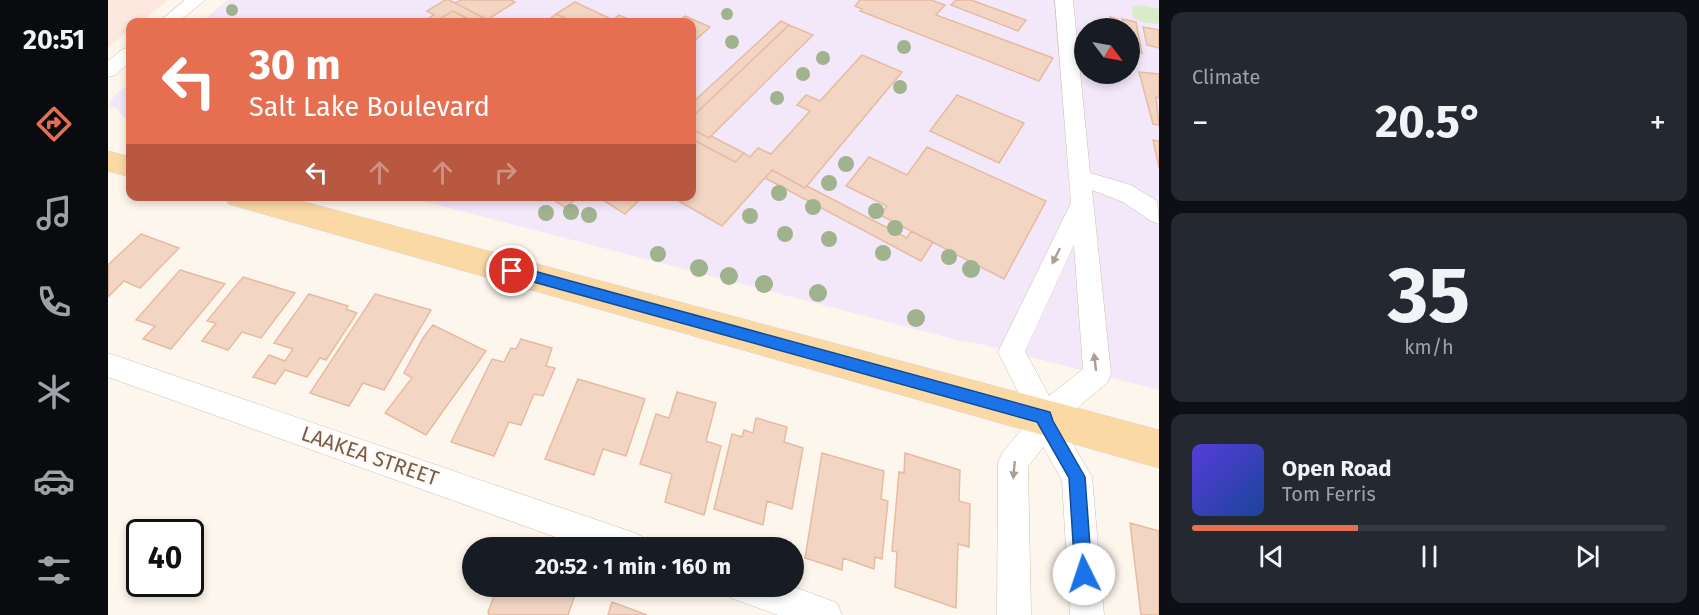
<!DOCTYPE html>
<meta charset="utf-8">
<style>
body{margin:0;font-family:"Fira Sans",sans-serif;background:#242831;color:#f1f3f6;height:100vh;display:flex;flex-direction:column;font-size:22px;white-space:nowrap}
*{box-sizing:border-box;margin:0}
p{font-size:20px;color:#9ea1a6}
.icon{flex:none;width:33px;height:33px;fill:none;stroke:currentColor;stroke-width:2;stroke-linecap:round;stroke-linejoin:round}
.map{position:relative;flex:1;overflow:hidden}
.panel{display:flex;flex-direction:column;gap:12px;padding:12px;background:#0d0f14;width:540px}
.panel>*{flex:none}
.banner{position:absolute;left:18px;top:18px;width:570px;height:183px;border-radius:12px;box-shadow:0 3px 9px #0003;background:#e76f51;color:#fff;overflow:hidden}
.needle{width:39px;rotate:122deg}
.tools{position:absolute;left:966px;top:18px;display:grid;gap:12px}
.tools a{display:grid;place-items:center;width:66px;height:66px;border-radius:50%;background:#171b24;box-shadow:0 3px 9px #0003;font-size:30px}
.speed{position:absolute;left:18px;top:519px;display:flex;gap:12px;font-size:30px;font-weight:700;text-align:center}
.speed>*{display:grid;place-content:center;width:78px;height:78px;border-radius:50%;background:#171b24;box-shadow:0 3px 9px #0003;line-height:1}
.speed .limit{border:3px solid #111;border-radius:9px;background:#fff;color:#111}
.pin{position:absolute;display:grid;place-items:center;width:51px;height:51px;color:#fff;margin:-26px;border:3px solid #fff;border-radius:50%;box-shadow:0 2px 6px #0007}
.me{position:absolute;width:66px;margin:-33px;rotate:356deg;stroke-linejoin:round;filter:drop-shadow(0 0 4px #0008)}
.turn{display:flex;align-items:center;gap:21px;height:126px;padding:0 24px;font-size:27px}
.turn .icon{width:78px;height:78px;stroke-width:2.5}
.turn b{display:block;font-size:42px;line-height:51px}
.lanes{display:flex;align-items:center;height:57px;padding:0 24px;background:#0003;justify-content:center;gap:30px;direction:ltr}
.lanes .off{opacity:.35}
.big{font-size:45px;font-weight:700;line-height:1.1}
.panel .card{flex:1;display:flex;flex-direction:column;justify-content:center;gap:9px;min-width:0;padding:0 21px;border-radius:12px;background:#242831}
.panel .dial{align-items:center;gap:0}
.dial b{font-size:78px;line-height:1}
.song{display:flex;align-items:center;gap:18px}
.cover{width:72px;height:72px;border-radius:9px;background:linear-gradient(135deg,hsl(250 70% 55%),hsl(220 70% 35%))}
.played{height:6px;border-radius:3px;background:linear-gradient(90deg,#e76f51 35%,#363941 35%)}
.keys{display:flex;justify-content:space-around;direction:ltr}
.heat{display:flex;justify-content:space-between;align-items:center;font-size:33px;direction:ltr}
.trip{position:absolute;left:354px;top:537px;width:342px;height:60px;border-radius:30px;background:#171b24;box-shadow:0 3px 9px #0003;font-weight:700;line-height:60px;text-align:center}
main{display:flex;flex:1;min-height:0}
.tab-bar{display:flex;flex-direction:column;width:108px;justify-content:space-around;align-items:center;background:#090b0e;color:#9ea1a6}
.tab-bar .icon{width:42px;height:42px}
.tab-bar .selected{color:#e76f51}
.tab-bar b{font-size:27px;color:#f1f3f6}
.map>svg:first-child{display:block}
.commercial{fill:#fde8e0}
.education{fill:#f3e8fa;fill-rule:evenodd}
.green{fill:#d8ecc9}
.building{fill:#f3d5c3;stroke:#e6bba3;stroke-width:1.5}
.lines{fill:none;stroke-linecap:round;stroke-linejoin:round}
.minor-casing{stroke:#d1beb0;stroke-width:1}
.major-casing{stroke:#dad1cd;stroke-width:1}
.minor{fill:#fff;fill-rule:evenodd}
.major{fill:#fbd9a5;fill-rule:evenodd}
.tree{fill:#a0b28e}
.oneway{fill:#af9d94}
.route{fill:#1a73e8;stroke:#114b97;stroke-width:1.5}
.labels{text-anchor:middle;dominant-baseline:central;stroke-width:4.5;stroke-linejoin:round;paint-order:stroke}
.street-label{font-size:21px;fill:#7a5c4d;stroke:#fffaf3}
</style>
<main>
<nav class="tab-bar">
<b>20:51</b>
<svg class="icon selected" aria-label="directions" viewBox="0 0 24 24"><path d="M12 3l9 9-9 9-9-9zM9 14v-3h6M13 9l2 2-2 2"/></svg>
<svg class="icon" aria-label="music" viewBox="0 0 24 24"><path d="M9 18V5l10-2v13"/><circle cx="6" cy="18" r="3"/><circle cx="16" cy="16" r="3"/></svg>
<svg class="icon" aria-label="phone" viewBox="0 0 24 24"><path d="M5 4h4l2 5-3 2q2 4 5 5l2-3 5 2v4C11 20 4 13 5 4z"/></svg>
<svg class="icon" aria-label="climate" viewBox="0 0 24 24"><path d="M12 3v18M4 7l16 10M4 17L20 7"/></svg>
<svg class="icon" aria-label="car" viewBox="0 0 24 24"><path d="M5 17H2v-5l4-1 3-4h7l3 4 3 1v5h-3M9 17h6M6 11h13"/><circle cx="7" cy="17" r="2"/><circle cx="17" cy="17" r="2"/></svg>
<svg class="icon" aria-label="filters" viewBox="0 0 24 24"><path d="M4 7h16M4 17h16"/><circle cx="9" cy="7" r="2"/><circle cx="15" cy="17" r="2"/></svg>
</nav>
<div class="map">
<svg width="1051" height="615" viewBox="0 0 1051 615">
<rect width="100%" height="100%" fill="#fdf6ec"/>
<path class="commercial" d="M0,0H60L32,22H22V30L0,47Z"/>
<path class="education" d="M120,0H1051V390L864,342L853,341L299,197L584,196V22H93ZM976,28H1022V74H976Z
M22,82V119L17,118L8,108L0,107L5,97Z"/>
<path class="green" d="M1032,5L1051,9V24L1034,22L1025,17L1024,7Z"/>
<path class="building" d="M337,0H341L384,22H365L345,11L326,22H314L326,15L319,11Z
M353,0H403L407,2L379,20L347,3Z
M752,0H823L837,5L828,15L945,58L931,81L752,11L754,9L747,6Z
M848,0H863L918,20L910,31L843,5Z
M467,2L505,20L511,15L527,22H465L448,14Z
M345,11L366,22H326Z
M448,14L465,22H444L440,20Z
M577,16L602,27L584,43V22H569Z
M1002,17L1010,19L1012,28H1004Z
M1014,19L1028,22L1034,53L1022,51V28H1016Z
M673,21L681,25L584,117V103Z
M681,25L705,35L601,138L584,129V117Z
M1035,27L1051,30V48L1039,45Z
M754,55L794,72L697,188L664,170L614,226L562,196H584V139L627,162L636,153L642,157L650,148L663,154L702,111L689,105L698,95L712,101Z
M1031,72L1051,74V98L1048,97L1051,125L1045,124Z
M849,95L916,123L891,163L822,131Z
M584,129L601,138L603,136L636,153L627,162L584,139Z
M1045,140L1051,141V168Z
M819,147L938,201L896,279L772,215L779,206L738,186L761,157L799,175Z
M664,170L697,188L699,186L799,238L803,231L825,242L813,261L657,178Z
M440,196H470L458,208Z
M489,196H535L517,214Z
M33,234L71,248L32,288L16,281L0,297V265Z
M72,270L117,284L63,349L35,339L47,326L28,320Z
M135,277L187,293L153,338L134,332L120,350L94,341L108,323L99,321Z
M201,294L240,306L238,309L249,313L218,360L212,358L199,377L177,370L167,384L145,377L161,355L177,361L185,349L166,343Z
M267,294L323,310L276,390L255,383L241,406L202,393Z
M325,325L378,351L318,435L277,413L304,378L296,373L315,338Z
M413,339L444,348L438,366L447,368L435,396L426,394L413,425L401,422L386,456L343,442L384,359L396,362L403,348L408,349Z
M470,379L537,399L518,456L495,449L486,475L437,459Z
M569,392L608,403L598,441L613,446L596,515L557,502L564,474L532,464L548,414L561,418Z
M648,418L679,427L676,442L695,448L684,509L659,501L655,525L606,509L624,434L634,437L636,430L645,433Z
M714,453L776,471L773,499L780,501L774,559L767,557L766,569L735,558L734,570L697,558Z
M797,453L852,470L851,501L862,504L861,547L850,544L848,608L787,587L789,552L784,551L791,472L796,473Z
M1022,523L1051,531V615H1033Z
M390,586H461L469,589L460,615H381L380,612Z
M504,602L539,615H500Z"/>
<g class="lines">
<g class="minor-casing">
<path id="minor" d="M77,0H97L70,22H51Z
M947,0H965L982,173L1023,185L1049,201L1051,224L1043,221L1015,202L984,190L1003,374L999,383L952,422L984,477L996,615H962L954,480L935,447L920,467L923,615H889L890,462L895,452L923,418L890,352L963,203ZM966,245L975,369L941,396L917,351Z
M22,47V62L7,75L0,77V61L15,49Z
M0,353L524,532L535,537L540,548H478L0,377Z
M619,586H684L729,603L734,615H670L623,598Z"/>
</g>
<g class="major-casing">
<path id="major" d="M0,151L22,157V177L0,171Z
M117,196H174L1051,430V468L131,207L121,204Z"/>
</g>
<use href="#minor" class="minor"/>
<use href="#major" class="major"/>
</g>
<g class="tree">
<circle cx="124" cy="10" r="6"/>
<circle cx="619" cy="14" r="6"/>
<circle cx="624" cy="42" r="7"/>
<circle cx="796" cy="47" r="7"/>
<circle cx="715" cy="58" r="7"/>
<circle cx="695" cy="74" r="7"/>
<circle cx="792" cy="87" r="7"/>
<circle cx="669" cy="98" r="7"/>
<circle cx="738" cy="164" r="8"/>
<circle cx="721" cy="183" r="8"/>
<circle cx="671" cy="193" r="8"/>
<circle cx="705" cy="207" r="8"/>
<circle cx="768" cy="211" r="8"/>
<circle cx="463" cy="212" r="8"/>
<circle cx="438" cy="213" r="8"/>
<circle cx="481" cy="215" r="8"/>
<circle cx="642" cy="216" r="8"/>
<circle cx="787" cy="228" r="8"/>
<circle cx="677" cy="234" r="8"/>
<circle cx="721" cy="239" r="8"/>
<circle cx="775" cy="253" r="8"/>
<circle cx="550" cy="254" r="8"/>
<circle cx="841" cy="257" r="8"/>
<circle cx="591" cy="268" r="9"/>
<circle cx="863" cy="269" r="9"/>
<circle cx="621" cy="276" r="9"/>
<circle cx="656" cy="284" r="9"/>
<circle cx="710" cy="293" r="9"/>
<circle cx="808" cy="318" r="9"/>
</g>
<defs><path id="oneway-solid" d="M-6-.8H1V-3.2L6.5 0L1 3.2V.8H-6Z" transform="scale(1.5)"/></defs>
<g class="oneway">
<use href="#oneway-solid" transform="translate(948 256) rotate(116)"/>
<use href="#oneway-solid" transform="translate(987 362) rotate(-97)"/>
<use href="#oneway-solid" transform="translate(906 470) rotate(95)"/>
</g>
<path class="route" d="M404,265L942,412L945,421L977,477L984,574L982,580L976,582L970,580L967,574L961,478L929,422L404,276L398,271Z"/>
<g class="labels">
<g class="street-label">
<text transform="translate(262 456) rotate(19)">LAAKEA STREET</text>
</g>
</g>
</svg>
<div class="tools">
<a><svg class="needle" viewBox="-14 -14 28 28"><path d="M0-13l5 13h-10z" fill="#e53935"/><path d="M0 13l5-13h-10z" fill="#9ea1a6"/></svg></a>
</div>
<div class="speed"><div class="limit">40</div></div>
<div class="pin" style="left:404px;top:271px;background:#d93025"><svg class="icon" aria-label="arrive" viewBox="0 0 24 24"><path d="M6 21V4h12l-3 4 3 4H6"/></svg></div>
<svg class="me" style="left:976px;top:574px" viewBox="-20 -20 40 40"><circle r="19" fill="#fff"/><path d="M0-13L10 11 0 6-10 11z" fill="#1a73e8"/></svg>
<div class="trip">20:52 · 1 min · 160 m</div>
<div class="banner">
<div class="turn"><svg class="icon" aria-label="left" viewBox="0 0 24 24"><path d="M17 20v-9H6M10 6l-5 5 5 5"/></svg><div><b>30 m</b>Salt Lake Boulevard</div></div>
<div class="lanes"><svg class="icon" aria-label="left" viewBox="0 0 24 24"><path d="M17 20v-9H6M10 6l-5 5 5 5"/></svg><svg class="icon off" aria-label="ahead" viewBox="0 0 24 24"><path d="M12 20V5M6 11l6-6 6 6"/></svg><svg class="icon off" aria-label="ahead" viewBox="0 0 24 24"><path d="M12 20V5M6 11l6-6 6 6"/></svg><svg class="icon off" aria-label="right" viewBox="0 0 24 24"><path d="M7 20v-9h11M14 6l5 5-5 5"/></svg></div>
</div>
</div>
<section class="panel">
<div class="card"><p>Climate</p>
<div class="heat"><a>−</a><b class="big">20.5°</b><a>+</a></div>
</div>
<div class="card dial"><b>35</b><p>km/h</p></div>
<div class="card">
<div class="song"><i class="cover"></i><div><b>Open Road</b><p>Tom Ferris</p></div></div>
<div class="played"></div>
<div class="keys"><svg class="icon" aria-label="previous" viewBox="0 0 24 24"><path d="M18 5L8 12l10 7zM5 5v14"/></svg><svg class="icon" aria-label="pause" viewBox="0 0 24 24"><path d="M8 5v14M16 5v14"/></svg><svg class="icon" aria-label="next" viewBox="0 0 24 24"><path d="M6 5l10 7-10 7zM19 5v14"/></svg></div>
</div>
</section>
</main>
